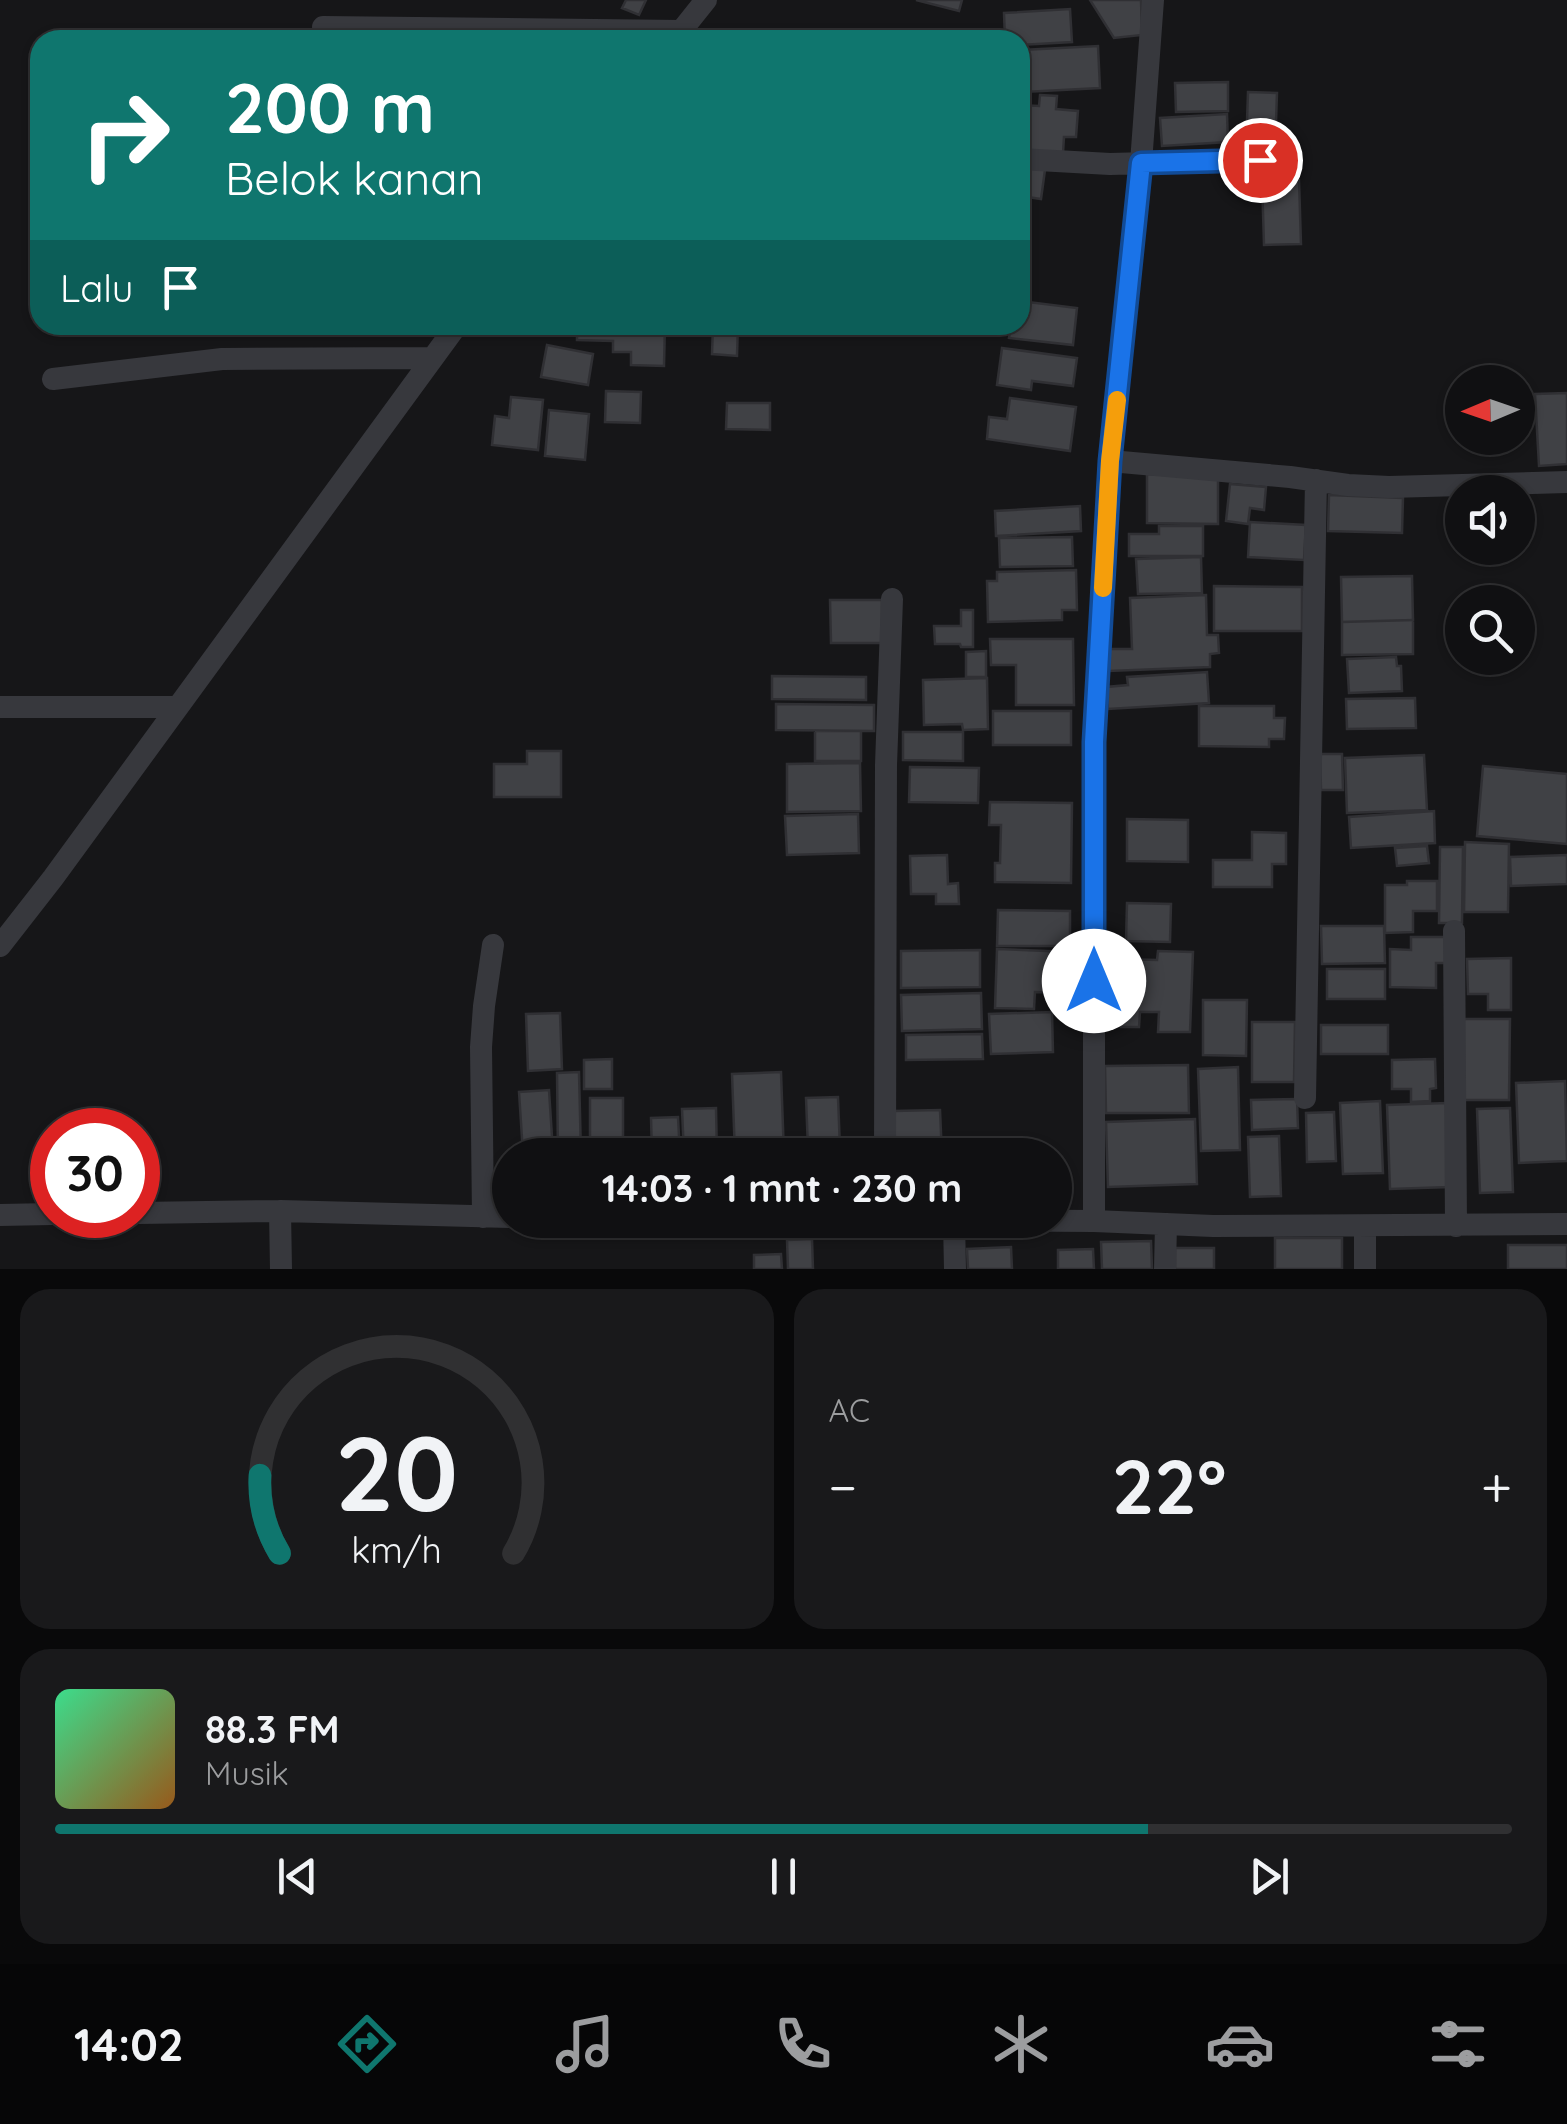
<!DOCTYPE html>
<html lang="id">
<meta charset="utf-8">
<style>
body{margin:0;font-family:Quicksand,sans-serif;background:#19191b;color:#f1f3f6;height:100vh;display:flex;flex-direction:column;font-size:38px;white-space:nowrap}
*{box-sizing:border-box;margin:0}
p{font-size:32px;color:#9c9d9f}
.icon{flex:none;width:55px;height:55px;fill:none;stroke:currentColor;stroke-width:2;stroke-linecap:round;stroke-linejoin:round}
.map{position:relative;height:1269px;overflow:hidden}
.sheet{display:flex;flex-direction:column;gap:20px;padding:20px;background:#09090a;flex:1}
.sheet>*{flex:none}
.hud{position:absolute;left:30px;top:30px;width:1000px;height:305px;border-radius:30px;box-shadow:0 2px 8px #0004,0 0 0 2px #303032;background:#0f766e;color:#fff;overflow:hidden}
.needle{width:65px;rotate:268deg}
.tools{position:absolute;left:1445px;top:365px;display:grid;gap:20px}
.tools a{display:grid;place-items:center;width:90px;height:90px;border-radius:50%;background:#101012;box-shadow:0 2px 8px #0004,0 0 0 2px #303032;font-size:50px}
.speed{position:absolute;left:30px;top:1108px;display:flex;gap:20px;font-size:50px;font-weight:700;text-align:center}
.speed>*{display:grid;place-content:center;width:130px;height:130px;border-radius:50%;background:#101012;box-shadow:0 2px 8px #0004,0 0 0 2px #303032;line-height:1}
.speed .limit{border:15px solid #d22;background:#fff;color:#111}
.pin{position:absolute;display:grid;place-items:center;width:85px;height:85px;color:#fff;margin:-42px;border:5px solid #fff;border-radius:50%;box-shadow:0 2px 10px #0007}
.me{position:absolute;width:110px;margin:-55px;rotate:0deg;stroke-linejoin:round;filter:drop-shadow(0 0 8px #0008)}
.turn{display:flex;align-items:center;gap:35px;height:210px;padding:0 30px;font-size:45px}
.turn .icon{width:130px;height:130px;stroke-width:2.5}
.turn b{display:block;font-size:70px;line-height:85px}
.then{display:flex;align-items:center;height:95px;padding:0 30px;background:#0003;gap:20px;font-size:38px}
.big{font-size:75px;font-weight:700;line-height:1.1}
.sheet .tile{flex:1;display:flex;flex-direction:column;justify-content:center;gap:15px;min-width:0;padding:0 35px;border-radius:30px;background:#19191b}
.sheet .dial{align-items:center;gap:0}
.dial svg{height:260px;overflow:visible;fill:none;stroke:#303032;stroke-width:7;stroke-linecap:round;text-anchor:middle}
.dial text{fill:#f1f3f6;stroke:none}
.song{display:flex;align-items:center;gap:30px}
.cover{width:120px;height:120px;border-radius:15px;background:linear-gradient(135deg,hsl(150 70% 55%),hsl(30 70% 35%))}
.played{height:10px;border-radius:5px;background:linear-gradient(90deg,#0f766e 75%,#303032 75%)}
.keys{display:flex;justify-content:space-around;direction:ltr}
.heat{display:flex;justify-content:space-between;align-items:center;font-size:55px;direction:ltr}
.sheet .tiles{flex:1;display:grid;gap:20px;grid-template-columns:1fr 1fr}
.tile:last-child{grid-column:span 2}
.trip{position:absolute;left:492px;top:1138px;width:580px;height:100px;border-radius:50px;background:#101012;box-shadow:0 2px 8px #0004,0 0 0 2px #303032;font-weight:700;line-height:100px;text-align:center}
.menu{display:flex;height:160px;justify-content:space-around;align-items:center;background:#060607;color:#9c9d9f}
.menu .icon{width:70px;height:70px}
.menu .active{color:#0f766e}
.menu b{font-size:45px;color:#f1f3f6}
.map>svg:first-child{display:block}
.building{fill:#404145;stroke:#303034;stroke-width:2.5}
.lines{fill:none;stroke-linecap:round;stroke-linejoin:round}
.minor{stroke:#37383d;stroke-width:22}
.route-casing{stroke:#114b97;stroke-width:25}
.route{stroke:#1a73e8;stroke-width:18}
.slow{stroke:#f59e0b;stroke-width:18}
</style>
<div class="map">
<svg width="1567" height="1269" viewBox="0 0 1567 1269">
<rect width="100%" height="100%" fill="#161618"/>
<path class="building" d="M626,0H646L639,15L622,8Z
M916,0H962L959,11Z
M1090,0H1141L1142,35L1114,38Z
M1070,9L1072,42L1020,45V40H1005L1004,13Z
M1098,46L1100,88L1024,92L1022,50Z
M1228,82V111L1176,112L1175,83Z
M1248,92L1277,93L1275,151L1246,150Z
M1040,95L1057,96L1056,109L1078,111L1076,137H1064L1063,153L1020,150V105L1039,106Z
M1227,114L1228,142L1162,146L1160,118Z
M1020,167L1045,170L1041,199L1020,196Z
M1299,180L1301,244L1264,245L1262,181Z
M1020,301L1077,308L1073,345L1009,338L1011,325H1020Z
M577,325H665L664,366L631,365V352H613V341L577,340Z
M713,325H738L737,356L712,354Z
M547,345L593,354L588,385L541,377Z
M1002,348L1077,358L1073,386L1032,381L1031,390L997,385Z
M606,391L641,392L640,423L605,422Z
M1567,393V464L1539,466L1535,394Z
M511,397L543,400L538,450L492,445L495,416L509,418Z
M1010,398L1076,407L1070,451L987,439L989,417L1007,419Z
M727,403H770V430L726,429Z
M549,410L589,414L585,460L545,456Z
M1147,474L1218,475V524L1147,523Z
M1230,484L1266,487L1264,510L1250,508L1248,524L1226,521Z
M1329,495L1403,498L1402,533L1328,531Z
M1518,502H1523L1525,532H1518Z
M1080,506L1081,531L996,536L995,511Z
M1250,522L1306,525L1304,560L1248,557Z
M1159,526H1203V556H1129V534H1159Z
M1072,537L1073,566L1000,567L999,538Z
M1201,557L1202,593L1138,594L1136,559Z
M1076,570L1077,610H1062V620L988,622L987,581H997V572Z
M1412,576L1413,620L1342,622L1341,577Z
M1214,586L1302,587V631H1214Z
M1206,595L1207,635H1218L1219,653L1210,654V667L1109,671L1108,649H1132L1130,598Z
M830,600H882V643H831Z
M961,610H973V647H961L960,644H935L934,626H961Z
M1413,620V654L1342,655V622Z
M990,639H1073L1074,705H1016V665H991Z
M986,651V677H966V652Z
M1396,657L1397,666H1401L1402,691L1349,693L1347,659Z
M1207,672L1209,703L1108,709L1106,687L1128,685L1127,677Z
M772,676L866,677V700L772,699Z
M987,678L988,729L963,730L962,724L924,725L923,680Z
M1415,698L1416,728L1347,729L1346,699Z
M776,704L874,705V731L776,730Z
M1199,706H1274V718H1285L1284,739H1269V747L1199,746Z
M993,711H1071V745H993Z
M815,731H861V761H815Z
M903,732H963V761L903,760Z
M527,751H561V797H494V764H527Z
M1320,754H1342L1343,790H1321Z
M1424,755L1427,810L1347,813L1345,758Z
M860,763L861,811L787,812V764Z
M1483,766L1567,774V844L1477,836Z
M910,767L979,768L978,803L909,802Z
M990,802L1072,803L1071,883L995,882V863H1000L1001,825H989Z
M1434,811L1435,843L1351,848L1349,817Z
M858,814L859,853L787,855L785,816Z
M1127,819L1188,820V862L1127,861Z
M1252,832L1286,833V864H1272V887H1213V860H1252Z
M1465,842L1509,844L1508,912H1464Z
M1427,846L1429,863L1397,866L1395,848Z
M1440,847H1463L1462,923H1439Z
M947,855L948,884L958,883L959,904H936V894H911L910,856Z
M1567,855V884L1511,886L1510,857Z
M1407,881H1437V911H1413V932L1385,933V885H1407Z
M1127,903L1171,904L1170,942L1126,941Z
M998,910L1070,911V946H997Z
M1321,926H1384L1385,963L1322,964Z
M1411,937H1449V963H1436V988L1390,987V949L1411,950Z
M997,949L1071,952L1069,993L1035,992L1034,1009L995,1008Z
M980,950V987L901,988V951Z
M1158,951L1193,952L1190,1032H1158L1159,1012H1140L1139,1027H1121L1123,959L1157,960Z
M1511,958V1010H1488V994H1468L1467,959Z
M1327,969H1385V999H1327Z
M981,993L982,1029L902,1031L901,995Z
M1203,1000H1247L1246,1056L1203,1055Z
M1052,1012L1053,1052L991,1054L989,1014Z
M560,1013L562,1069L528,1071L526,1014Z
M1463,1019H1510L1509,1100H1462Z
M1252,1022H1295L1294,1082H1252Z
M1321,1025H1388V1054H1321Z
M982,1034L983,1059L906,1060V1035Z
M612,1059V1089H584V1060Z
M1435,1059L1436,1088L1430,1089V1101L1411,1102V1089H1392V1060Z
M1188,1065L1189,1113H1106L1105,1066Z
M1238,1067L1240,1150L1201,1151L1198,1069Z
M579,1072L581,1155H558L557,1073Z
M781,1072L784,1155H735L732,1074Z
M1565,1081L1567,1161L1519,1163L1516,1083Z
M549,1090L553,1152L523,1154L519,1092Z
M838,1097L840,1148L808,1149L806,1098Z
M590,1098H623V1155H590Z
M1297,1099L1298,1128L1252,1130L1251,1100Z
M1380,1101L1383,1173L1343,1174L1340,1103Z
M1447,1103L1450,1187L1390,1189L1387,1105Z
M716,1108L717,1155H684L682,1109Z
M1510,1108L1513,1192L1480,1193L1477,1109Z
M940,1110L942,1155H895L893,1111Z
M1334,1112L1336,1161L1307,1162L1306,1113Z
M678,1117L680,1155H652L651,1118Z
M1195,1119L1197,1184L1108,1187L1106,1122Z
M1279,1136L1281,1196L1250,1197L1248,1137Z
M1275,1238H1342V1269H1275Z
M812,1239L813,1269H788L787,1240Z
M1151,1241L1152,1269H1102L1101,1242Z
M1508,1245H1567V1269H1508Z
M1011,1247L1012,1269H968L967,1249Z
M1175,1248H1214V1269H1175Z
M1093,1249L1094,1269H1058V1250Z
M781,1254L782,1269H754V1255Z"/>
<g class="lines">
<path class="minor" d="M323,27L681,31
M674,40L706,0
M1020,159L1110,164L1260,160
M53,379L222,359L431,358
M1110,461L1290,477L1348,485L1389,487L1567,482
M0,707H177
M1454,931L1456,1226
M0,946L53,878L457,325
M1305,1098L1316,480
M885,1155L886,765L892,599
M280,1211L281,1269
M138,1213L280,1211L510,1217
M0,1215L52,1214
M483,1217L481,1047L484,1006L493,945
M939,1220L1094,1221L1213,1226L1567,1224
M954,1221L955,1269
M1094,1221V741L1110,461L1141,163L1153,0
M1365,1227V1269
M1165,1269L1166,1224"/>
</g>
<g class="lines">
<g class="route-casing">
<path id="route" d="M1094,981V742L1110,461L1141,163L1260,160"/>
</g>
<use href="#route" class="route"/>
<path class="slow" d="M1103,588L1110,461L1117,400"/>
</g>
</svg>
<div class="tools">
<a><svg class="needle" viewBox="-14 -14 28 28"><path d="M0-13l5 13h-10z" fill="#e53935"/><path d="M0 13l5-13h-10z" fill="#9c9d9f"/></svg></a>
<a><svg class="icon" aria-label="sound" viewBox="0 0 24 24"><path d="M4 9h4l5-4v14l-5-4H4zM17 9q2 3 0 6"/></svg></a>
<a><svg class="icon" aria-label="search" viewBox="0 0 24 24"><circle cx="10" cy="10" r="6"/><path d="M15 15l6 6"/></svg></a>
</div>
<div class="speed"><div class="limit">30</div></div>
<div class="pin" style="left:1260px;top:160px;background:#d93025"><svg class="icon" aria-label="arrive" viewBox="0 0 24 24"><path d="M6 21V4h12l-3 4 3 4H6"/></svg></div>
<svg class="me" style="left:1094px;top:981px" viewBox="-20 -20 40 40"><circle r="19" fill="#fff"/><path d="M0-13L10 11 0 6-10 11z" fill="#1a73e8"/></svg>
<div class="trip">14:03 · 1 mnt · 230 m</div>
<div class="hud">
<div class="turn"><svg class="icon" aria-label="right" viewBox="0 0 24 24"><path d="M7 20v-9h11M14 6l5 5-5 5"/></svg><div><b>200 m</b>Belok kanan</div></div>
<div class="then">Lalu<svg class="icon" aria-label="arrive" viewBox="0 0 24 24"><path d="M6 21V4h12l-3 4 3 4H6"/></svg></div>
</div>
</div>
<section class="sheet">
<div class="tiles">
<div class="tile dial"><svg viewBox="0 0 100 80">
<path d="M14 69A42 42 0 1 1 86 69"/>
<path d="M14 69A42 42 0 0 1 8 45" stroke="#0f766e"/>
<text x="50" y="56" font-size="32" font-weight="700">20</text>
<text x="50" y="72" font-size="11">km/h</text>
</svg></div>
<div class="tile"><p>AC</p>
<div class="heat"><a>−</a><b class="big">22°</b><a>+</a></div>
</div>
<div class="tile">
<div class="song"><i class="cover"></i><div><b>88.3 FM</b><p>Musik</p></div></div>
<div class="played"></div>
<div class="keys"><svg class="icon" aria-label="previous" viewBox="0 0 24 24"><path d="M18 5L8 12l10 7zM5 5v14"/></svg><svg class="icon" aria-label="pause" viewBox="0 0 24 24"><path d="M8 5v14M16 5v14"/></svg><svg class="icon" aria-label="next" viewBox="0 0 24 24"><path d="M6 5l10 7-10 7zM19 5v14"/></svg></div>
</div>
</div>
</section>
<nav class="menu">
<b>14:02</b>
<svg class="icon active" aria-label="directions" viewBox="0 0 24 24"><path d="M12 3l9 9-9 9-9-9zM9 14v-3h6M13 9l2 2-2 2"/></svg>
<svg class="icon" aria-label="music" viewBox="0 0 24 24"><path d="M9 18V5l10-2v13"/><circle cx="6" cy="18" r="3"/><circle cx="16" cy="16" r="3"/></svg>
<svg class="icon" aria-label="phone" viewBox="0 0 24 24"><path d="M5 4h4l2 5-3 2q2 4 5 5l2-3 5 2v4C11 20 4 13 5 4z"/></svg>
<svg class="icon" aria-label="climate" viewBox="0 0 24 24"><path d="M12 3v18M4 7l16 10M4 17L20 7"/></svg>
<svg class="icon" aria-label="car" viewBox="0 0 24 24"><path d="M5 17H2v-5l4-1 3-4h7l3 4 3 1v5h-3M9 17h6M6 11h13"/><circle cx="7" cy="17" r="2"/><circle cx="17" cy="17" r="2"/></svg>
<svg class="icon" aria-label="filters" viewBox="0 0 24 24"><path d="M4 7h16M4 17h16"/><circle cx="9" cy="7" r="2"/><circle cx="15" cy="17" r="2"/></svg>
</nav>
